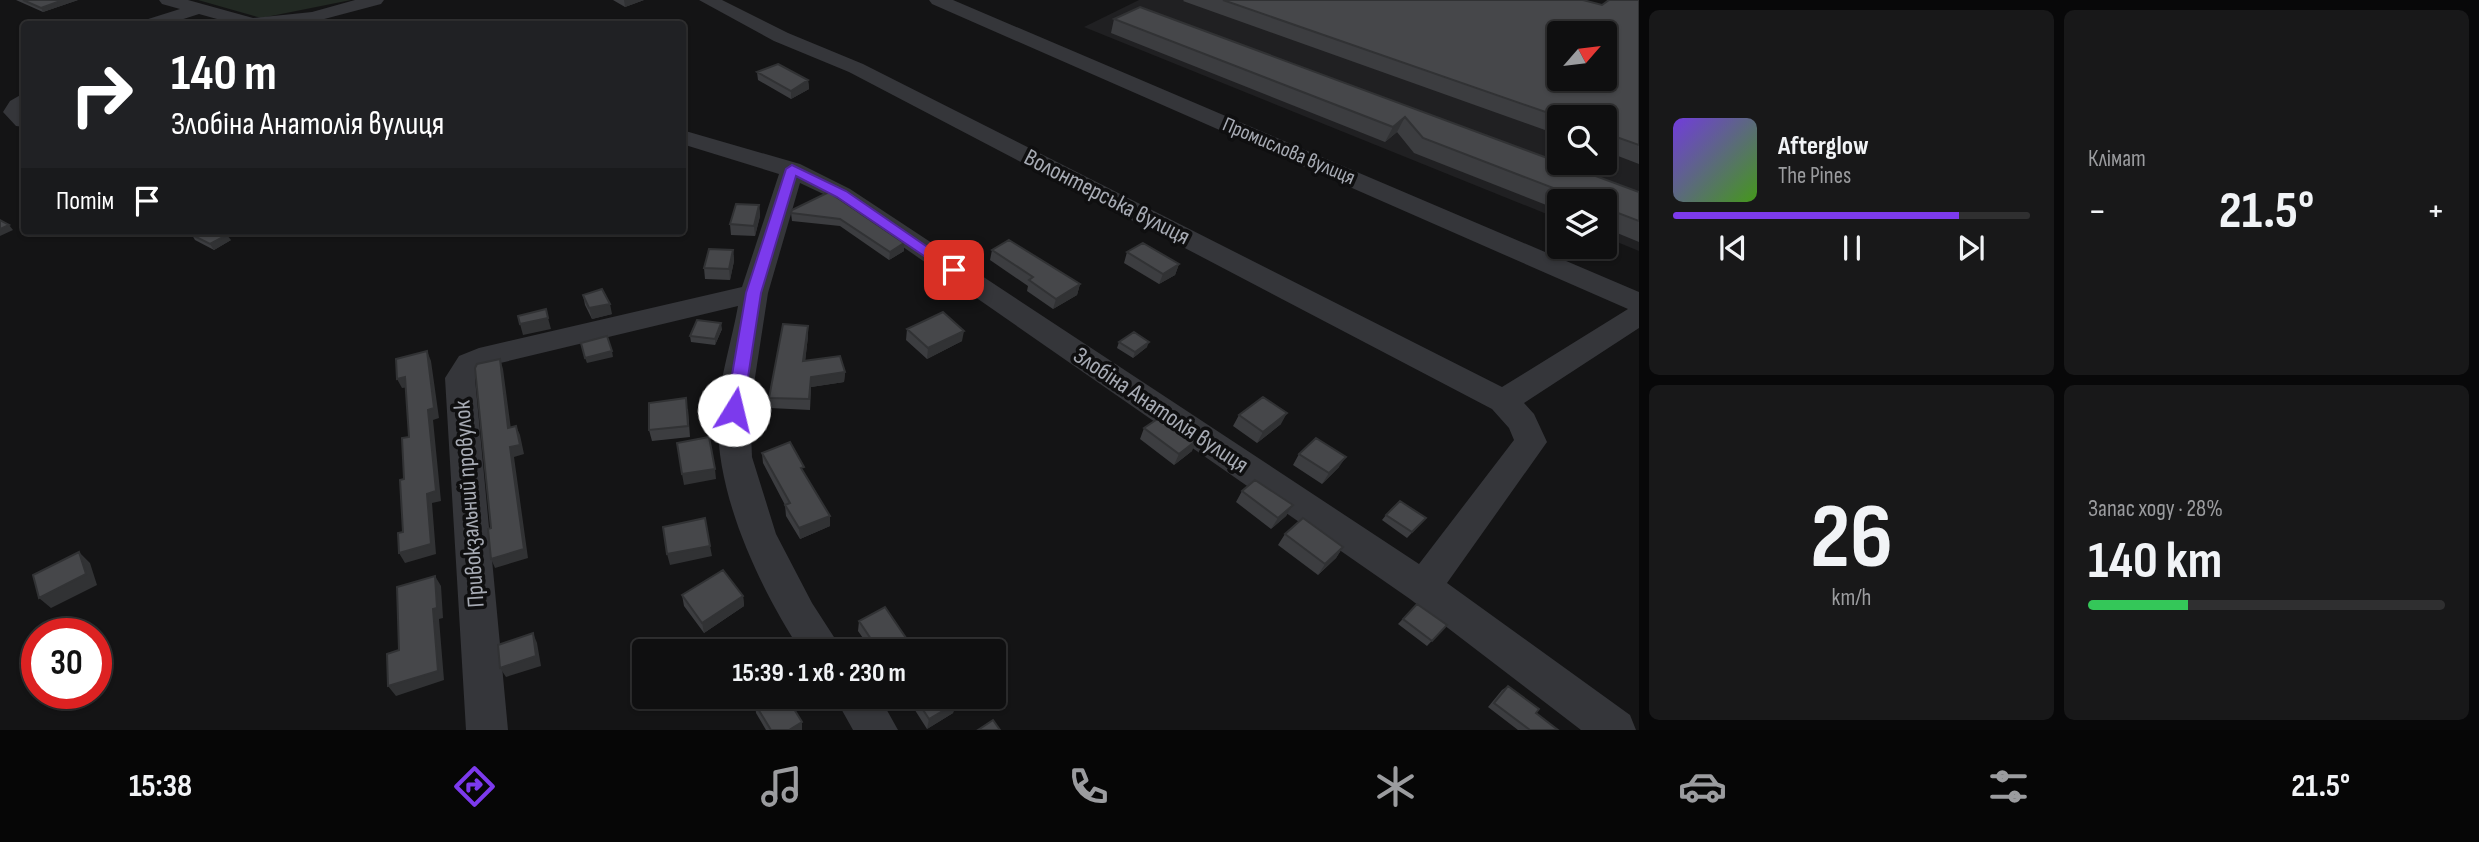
<!DOCTYPE html>
<html lang="uk">
<meta charset="utf-8">
<style>
body{margin:0;font-family:"Sofia Sans Condensed",sans-serif;background:#181819;color:#f1f3f6;height:100vh;display:flex;flex-direction:column;font-size:26px;white-space:nowrap}
*{box-sizing:border-box;margin:0}
p{font-size:23px;color:#9b9c9f}
.icon{flex:none;width:38px;height:38px;fill:none;stroke:currentColor;stroke-width:2;stroke-linecap:round;stroke-linejoin:round}
.map{position:relative;flex:1;overflow:hidden}
.sheet{display:flex;flex-direction:column;gap:10px;padding:10px;background:#080809;width:840px}
.sheet>*{flex:none}
.hud{position:absolute;left:21px;top:21px;width:665px;height:214px;border-radius:7px;box-shadow:0 2px 5px #0004,0 0 0 2px #2f2f30;background:#202124;color:#fff;overflow:hidden}
.needle{width:46px;rotate:62deg}
.tools{position:absolute;left:1547px;top:21px;display:grid;gap:14px}
.tools a{display:grid;place-items:center;width:70px;height:70px;border-radius:7px;background:#0f0f10;box-shadow:0 2px 5px #0004,0 0 0 2px #2f2f30;font-size:35px}
.speed{position:absolute;left:21px;top:618px;display:flex;gap:14px;font-size:35px;font-weight:700;text-align:center}
.speed>*{display:grid;place-content:center;width:91px;height:91px;border-radius:50%;background:#0f0f10;box-shadow:0 2px 5px #0004,0 0 0 2px #2f2f30;line-height:1}
.speed .limit{border:10px solid #d22;background:#fff;color:#111}
.pin{position:absolute;display:grid;place-items:center;width:60px;height:60px;color:#fff;margin:-30px;border-radius:14px;box-shadow:0 4px 10px #0006}
.me{position:absolute;width:77px;margin:-38px;rotate:9deg;stroke-linejoin:round;filter:drop-shadow(0 0 5px #0008)}
.turn{display:flex;align-items:center;gap:24px;height:147px;padding:0 35px;font-size:32px}
.turn .icon{width:91px;height:91px;stroke-width:2.5}
.turn b{display:block;font-size:49px;line-height:60px}
.then{display:flex;align-items:center;height:66px;padding:0 35px;background:#0003;gap:14px;font-size:26px}
.big{font-size:52px;font-weight:700;line-height:1.1}
.sheet .card{flex:1;display:flex;flex-direction:column;justify-content:center;gap:10px;min-width:0;padding:0 24px;border-radius:10px;background:#181819}
.sheet .dial{align-items:center;gap:0}
.dial b{font-size:91px;line-height:1}
.song{display:flex;align-items:center;gap:21px}
.cover{width:84px;height:84px;border-radius:10px;background:linear-gradient(135deg,hsl(260 70% 55%),hsl(100 70% 35%))}
.played{height:7px;border-radius:4px;background:linear-gradient(90deg,#7c3aed 80%,#2f2f30 80%)}
.keys{display:flex;justify-content:space-around;direction:ltr}
.heat{display:flex;justify-content:space-between;align-items:center;font-size:38px;direction:ltr}
.charge{height:10px;border-radius:5px;background:linear-gradient(90deg,#34c759 28%,#2f2f30 0)}
.sheet .tiles{flex:1;display:grid;gap:10px;grid-template-columns:repeat(2,1fr)}
.trip{position:absolute;left:632px;top:639px;width:374px;height:70px;border-radius:7px;background:#0f0f10;box-shadow:0 2px 5px #0004,0 0 0 2px #2f2f30;font-weight:700;line-height:70px;text-align:center}
.tab-bar{display:flex;height:112px;justify-content:space-around;align-items:center;background:#060606;color:#9b9c9f}
.tab-bar .icon{width:49px;height:49px}
.tab-bar .on{color:#7c3aed}
.tab-bar b{font-size:32px;color:#f1f3f6}
main{display:flex;flex:1;min-height:0}
.map>svg:first-child{display:block}
.built{fill:#202022;fill-rule:evenodd}
.green{fill:#222923}
.lines{fill:none;stroke-linecap:round;stroke-linejoin:round}
.minor{fill:#35363a;fill-rule:evenodd}
.wall{fill:#3c3d40}
.shaded-wall{fill:#313234}
.building{fill:#46474a;stroke:#313234;stroke-width:2;fill-rule:evenodd}
.route{fill:#7c3aed;stroke:#51269a;stroke-width:2}
.labels{text-anchor:middle;dominant-baseline:central;stroke-width:7;stroke-linejoin:round;paint-order:stroke}
.far-street-label{font-size:21px;fill:#a7abb4;stroke:#0f0f10}
.street-label{font-size:24px;fill:#a7abb4;stroke:#0f0f10}
</style>
<main>
<div class="map">
<svg width="1639" height="730" viewBox="0 0 1639 730">
<rect width="100%" height="100%" fill="#141415"/>
<path class="built" d="M1139,0H1583L1639,16V251L1605,237V201H1559V219L1084,27ZM1559,33H1605V79H1559ZM1559,117H1605V163H1559Z"/>
<path class="green" d="M198,0H351L261,18Z"/>
<g class="lines">
<path class="minor" d="M159,0H188L253,18L312,12L355,0H384L381,4L313,22L295,24H235L199,14L168,24H142L145,20L180,9L162,4Z
M699,0H722L788,33L863,64L1502,387L1628,309L932,4L929,0H953L1639,292V328L1524,403L1534,414L1547,442L1447,583L1630,715L1636,730H1581L1410,599L834,199L800,183L768,293L750,410L752,457L776,534L812,603L843,651H801C758,585 714,492 718,411C720,376 732,340 738,306L496,364L480,370L475,378L508,730H466L445,378L459,356L479,348L742,287L779,174L682,144V130L800,164L850,189L1419,564L1514,440L1509,428L1492,409L849,72L774,41Z
M24,93V127L16,126L3,112L10,101Z
M834,696H879L898,730H853Z"/>
</g>
<path class="wall" d="M16,0H78L43,12Z
M613,0H644L625,7Z
M1184,0H1583L1602,5L1639,0V164L1605,151V117H1559V135L1183,1Z
M1114,19L1639,192V242L1605,228V201H1559V210L1414,153L1397,132L1385,142L1111,33Z
M757,72L808,80L809,89L791,99L758,80Z
M829,192L904,243V251L889,260L840,226L792,221L791,213Z
M759,205L760,216L755,236L731,235L730,224Z
M192,235L231,240L214,250L195,240Z
M733,250L734,261L730,280L705,279L704,268Z
M992,250L1080,284L1077,295L1053,309L1027,291L1028,286L990,260Z
M1127,252L1179,264L1175,275L1159,284L1124,263Z
M583,295L612,314L592,319L585,305Z
M722,329L715,345L691,342L690,336Z
M907,329L962,341L927,359L906,340Z
M808,336L805,361L845,372L844,382L811,387L810,410L770,408L769,398Z
M1119,342L1147,347L1133,358L1117,348Z
M688,409L690,437L652,441L649,430Z
M1239,415L1281,424L1257,443L1233,426Z
M1144,428L1192,451L1174,465L1140,439Z
M762,453L804,473L830,526L800,539L786,516L785,505L763,463Z
M1299,454L1339,467L1322,484L1293,465Z
M1242,491L1293,505L1286,516L1271,529L1236,502Z
M1386,515L1426,518L1407,538L1382,520Z
M1285,534L1343,547L1336,558L1318,575L1278,545Z
M682,595L743,596L744,606L704,633L684,606Z
M1417,604L1447,625L1427,646L1398,624Z
M859,621L906,638L905,648L899,651H872L858,631Z
M1508,686L1536,713L1558,730H1518L1488,707L1502,690Z
M906,696H951L956,703L953,713L927,729Z
M755,704L802,730H766L756,713Z"/>
<path class="shaded-wall" d="M63,0H78L43,12L41,8Z
M624,0H644L625,7Z
M808,80L809,89L791,99V91Z
M1405,117L1397,132L1385,142L1393,127Z
M759,205L760,216L755,236L754,226Z
M9,225L13,230L0,236V229Z
M227,235L231,240L214,250L210,244Z
M904,243V251L889,260L890,252Z
M733,250L734,261L730,280L729,269Z
M1179,264L1175,275L1159,284L1163,274Z
M1080,284L1077,295L1053,309L1056,299Z
M610,304L612,314L592,319L589,308Z
M548,318L551,329L523,335L520,324Z
M721,323L722,329L715,345V339Z
M808,326V336L804,372L803,361Z
M964,331L962,341L927,359L928,348Z
M1149,342L1147,347L1133,358L1135,352Z
M427,351L431,361L439,418L433,420L441,501L432,503L436,554L405,563L399,553L427,494L428,410Z
M612,351L613,357L587,363L585,358Z
M500,359L503,369L512,437L508,428Z
M845,372L844,382L811,387L810,410L811,377Z
M405,377L410,387L402,388L397,379Z
M1287,413L1281,424L1257,443L1263,432Z
M516,426L520,435L524,454L514,457L528,558L495,568L491,559L510,447Z
M1197,440L1192,451L1174,465L1179,454Z
M1346,457L1339,467L1322,484L1329,473Z
M715,469L716,479L684,485L682,474Z
M1293,505L1286,516L1271,529L1278,518Z
M830,516V526L800,539L799,528Z
M710,546L712,556L670,565L667,554Z
M1343,547L1336,558L1318,575L1325,564Z
M79,552L90,563L97,585L51,608L39,598Z
M435,576L441,586L443,618L439,619L444,680L396,696L388,686L433,609Z
M743,596L744,606L704,633L702,623Z
M78,625L88,634H80Z
M533,633L537,643L541,666L506,677L500,668Z
M906,638L905,648L899,651H883Z
M956,703L953,713L927,729L929,719Z
M802,722V730H789Z"/>
<path class="building" d="M23,0H63L41,8Z
M1223,0H1583L1602,5L1609,0H1639V145L1605,133V117H1560ZM1559,33H1605V79H1559Z
M1140,7L1639,192V221L1605,208V201H1587L1423,138L1405,117L1393,127L1114,19Z
M192,21L205,24H183Z
M778,64L808,80L791,91L757,72Z
M829,192L904,243L890,252L840,219L791,213L792,210Z
M736,204L759,205L754,226L730,224Z
M0,220L9,225L0,229Z
M199,231H220L227,235L210,244L192,235Z
M1009,240L1080,284L1056,299L1029,280L1033,277L992,250Z
M1143,243L1179,264L1163,274L1127,252Z
M709,249L733,250L729,269L704,268Z
M602,289L610,304L589,308L583,295Z
M546,309L548,318L520,324L518,316Z
M943,312L964,331L928,348L907,329Z
M697,320L721,323L715,339L690,336Z
M783,324L808,326L803,361L840,356L845,372L811,377L809,399L769,398Z
M1134,332L1149,342L1135,352L1119,342Z
M607,336L612,351L585,358L581,343Z
M427,351L434,408L428,410L436,491L427,494L431,544L399,553L398,533L403,532L400,480L404,479L402,438L409,437L405,377L397,379L396,359Z
M500,359L508,428L516,426L520,445L510,447L524,549L491,559L488,529L491,528L475,368L477,364Z
M1263,397L1287,413L1263,432L1239,415Z
M686,398L688,426L649,430V403Z
M1162,416L1197,440L1179,454L1144,428Z
M709,437L715,469L682,474L677,443Z
M1316,438L1346,457L1329,473L1299,454Z
M790,442L804,467L801,468L830,516L799,528L785,505L790,503L762,453Z
M1255,480L1293,505L1278,518L1242,491Z
M1400,501L1426,518L1412,532L1386,515Z
M705,518L710,546L667,554L663,527Z
M1303,518L1343,547L1325,564L1285,534Z
M79,552L86,574L39,598L33,575Z
M723,570L743,596L702,623L682,595Z
M435,576L437,608L433,609L438,671L388,686L387,654L399,650L397,587Z
M1417,604L1447,625L1432,641L1403,619Z
M885,607L906,638L883,651H879L859,621Z
M78,625L80,634H61Z
M533,633L536,656L500,668L498,645Z
M1508,686L1539,709L1536,713L1558,730H1530L1494,703Z
M768,696H786L802,722L789,730H771L755,704Z
M914,696H951L956,703L929,719Z
M993,720L1000,730H978Z"/>
<path class="route" d="M792,165L846,191L961,270L959,273H949L837,197L796,176L761,293L743,410L734,416L726,410L746,293L786,169Z"/>
<g class="labels">
<g class="far-street-label">
<text transform="translate(1289 151) rotate(23)">Промислова вулиця</text>
</g>
<g class="street-label">
<text transform="translate(1107 197) rotate(27)">Волонтерська вулиця</text>
<text transform="translate(1161 410) rotate(34)">Злобіна Анатолія вулиця</text>
<text transform="translate(469 504) rotate(-94)">Привокзальний провулок</text>
</g>
</g>
</svg>
<div class="tools">
<a><svg class="needle" viewBox="-14 -14 28 28"><path d="M0-13l5 13h-10z" fill="#e53935"/><path d="M0 13l5-13h-10z" fill="#9b9c9f"/></svg></a>
<a><svg class="icon" aria-label="search" viewBox="0 0 24 24"><circle cx="10" cy="10" r="6"/><path d="M15 15l6 6"/></svg></a>
<a><svg class="icon" aria-label="layers" viewBox="0 0 24 24"><path d="M12 4l9 5-9 5-9-5zM3 14l9 5 9-5"/></svg></a>
</div>
<div class="speed"><div class="limit">30</div></div>
<div class="pin" style="left:954px;top:270px;background:#d93025"><svg class="icon" aria-label="arrive" viewBox="0 0 24 24"><path d="M6 21V4h12l-3 4 3 4H6"/></svg></div>
<svg class="me" style="left:734px;top:410px" viewBox="-20 -20 40 40"><circle r="19" fill="#fff"/><path d="M0-13L10 11 0 6-10 11z" fill="#7c3aed"/></svg>
<div class="trip">15:39 · 1 хв · 230 m</div>
<div class="hud">
<div class="turn"><svg class="icon" aria-label="right" viewBox="0 0 24 24"><path d="M7 20v-9h11M14 6l5 5-5 5"/></svg><div><b>140 m</b>Злобіна Анатолія вулиця</div></div>
<div class="then">Потім<svg class="icon" aria-label="arrive" viewBox="0 0 24 24"><path d="M6 21V4h12l-3 4 3 4H6"/></svg></div>
</div>
</div>
<section class="sheet">
<div class="tiles">
<div class="card">
<div class="song"><i class="cover"></i><div><b>Afterglow</b><p>The Pines</p></div></div>
<div class="played"></div>
<div class="keys"><svg class="icon" aria-label="previous" viewBox="0 0 24 24"><path d="M18 5L8 12l10 7zM5 5v14"/></svg><svg class="icon" aria-label="pause" viewBox="0 0 24 24"><path d="M8 5v14M16 5v14"/></svg><svg class="icon" aria-label="next" viewBox="0 0 24 24"><path d="M6 5l10 7-10 7zM19 5v14"/></svg></div>
</div>
<div class="card"><p>Клімат</p>
<div class="heat"><a>−</a><b class="big">21.5°</b><a>+</a></div>
</div>
<div class="card dial"><b>26</b><p>km/h</p></div>
<div class="card"><p>Запас ходу · 28%</p><b class="big">140 km</b><div class="charge"></div></div>
</div>
</section>
</main>
<nav class="tab-bar">
<b>15:38</b>
<svg class="icon on" aria-label="directions" viewBox="0 0 24 24"><path d="M12 3l9 9-9 9-9-9zM9 14v-3h6M13 9l2 2-2 2"/></svg>
<svg class="icon" aria-label="music" viewBox="0 0 24 24"><path d="M9 18V5l10-2v13"/><circle cx="6" cy="18" r="3"/><circle cx="16" cy="16" r="3"/></svg>
<svg class="icon" aria-label="phone" viewBox="0 0 24 24"><path d="M5 4h4l2 5-3 2q2 4 5 5l2-3 5 2v4C11 20 4 13 5 4z"/></svg>
<svg class="icon" aria-label="climate" viewBox="0 0 24 24"><path d="M12 3v18M4 7l16 10M4 17L20 7"/></svg>
<svg class="icon" aria-label="car" viewBox="0 0 24 24"><path d="M5 17H2v-5l4-1 3-4h7l3 4 3 1v5h-3M9 17h6M6 11h13"/><circle cx="7" cy="17" r="2"/><circle cx="17" cy="17" r="2"/></svg>
<svg class="icon" aria-label="filters" viewBox="0 0 24 24"><path d="M4 7h16M4 17h16"/><circle cx="9" cy="7" r="2"/><circle cx="15" cy="17" r="2"/></svg>
<b>21.5°</b>
</nav>
